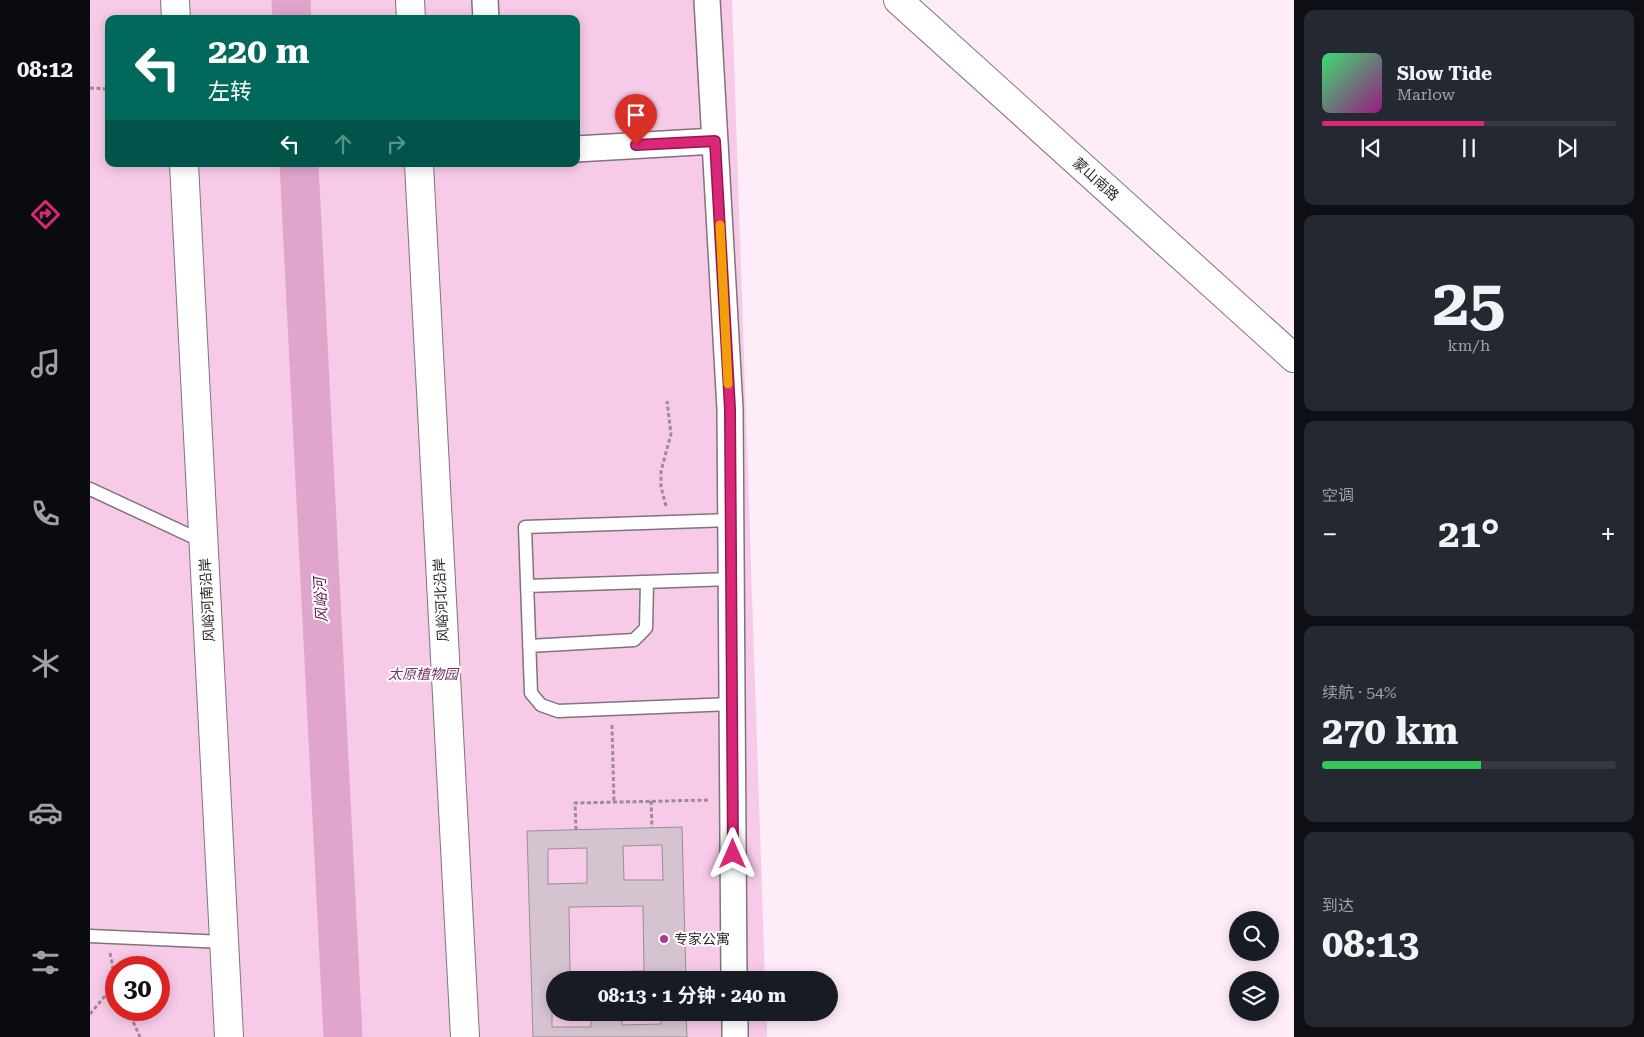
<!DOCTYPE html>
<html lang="zh">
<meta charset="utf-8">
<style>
body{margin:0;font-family:"Roboto Serif","Noto Sans SC",serif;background:#242831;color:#f1f3f6;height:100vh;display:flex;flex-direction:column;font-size:19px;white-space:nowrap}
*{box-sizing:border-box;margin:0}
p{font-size:16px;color:#9ea1a6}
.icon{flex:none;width:28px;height:28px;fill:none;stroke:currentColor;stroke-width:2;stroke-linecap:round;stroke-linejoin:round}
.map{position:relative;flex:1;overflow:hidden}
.drawer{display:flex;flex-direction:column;gap:10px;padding:10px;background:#0d0f14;width:350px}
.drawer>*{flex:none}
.top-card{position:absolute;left:15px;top:15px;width:475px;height:152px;border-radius:10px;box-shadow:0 2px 12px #0003;background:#00695c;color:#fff;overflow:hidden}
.tools{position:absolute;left:1139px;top:911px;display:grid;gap:10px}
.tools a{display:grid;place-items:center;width:50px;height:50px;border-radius:50%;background:#171b24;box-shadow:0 2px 12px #0003;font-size:25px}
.speed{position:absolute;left:15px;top:956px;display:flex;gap:10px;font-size:25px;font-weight:700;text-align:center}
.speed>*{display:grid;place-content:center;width:65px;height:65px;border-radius:50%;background:#171b24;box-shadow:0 2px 12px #0003;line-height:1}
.speed .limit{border:8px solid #d22;background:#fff;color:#111}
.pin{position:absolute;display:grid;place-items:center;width:42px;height:42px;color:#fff;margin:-51px -21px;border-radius:50% 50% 50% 0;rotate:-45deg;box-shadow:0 0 5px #0007}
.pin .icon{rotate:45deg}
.me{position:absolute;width:55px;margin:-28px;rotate:0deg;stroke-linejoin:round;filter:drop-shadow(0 0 4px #0008)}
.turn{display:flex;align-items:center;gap:18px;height:105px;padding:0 20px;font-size:22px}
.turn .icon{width:65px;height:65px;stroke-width:2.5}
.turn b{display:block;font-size:35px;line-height:42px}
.lanes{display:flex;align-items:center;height:48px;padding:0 20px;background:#0003;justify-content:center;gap:25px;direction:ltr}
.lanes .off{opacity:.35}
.big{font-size:38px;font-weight:700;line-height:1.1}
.drawer .tile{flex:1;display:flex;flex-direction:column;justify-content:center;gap:8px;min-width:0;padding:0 18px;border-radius:10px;background:#242831}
.drawer .dial{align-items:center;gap:0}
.dial b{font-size:65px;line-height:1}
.song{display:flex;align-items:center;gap:15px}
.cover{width:60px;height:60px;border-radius:8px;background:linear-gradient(135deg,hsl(140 70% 55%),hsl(310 70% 35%))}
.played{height:5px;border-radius:2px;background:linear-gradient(90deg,#db2777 55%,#363941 55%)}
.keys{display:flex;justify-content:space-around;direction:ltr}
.heat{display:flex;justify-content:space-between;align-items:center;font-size:28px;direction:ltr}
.charge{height:8px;border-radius:4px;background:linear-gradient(90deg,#34c759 54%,#363941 0)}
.trip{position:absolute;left:456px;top:971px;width:292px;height:50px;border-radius:25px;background:#171b24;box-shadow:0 2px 12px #0003;font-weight:700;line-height:50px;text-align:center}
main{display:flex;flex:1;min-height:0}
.tab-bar{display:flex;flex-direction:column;width:90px;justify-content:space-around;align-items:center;background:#090b0e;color:#9ea1a6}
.tab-bar .icon{width:35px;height:35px}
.tab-bar .current{color:#db2777}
.tab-bar b{font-size:22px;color:#f1f3f6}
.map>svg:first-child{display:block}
.green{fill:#f7cbe8;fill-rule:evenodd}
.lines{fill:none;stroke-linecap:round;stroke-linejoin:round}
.river{stroke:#e0a5cd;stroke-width:39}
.building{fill:#d5c4cf;stroke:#9b8c96;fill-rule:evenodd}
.lane-casing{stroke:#81727c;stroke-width:15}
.street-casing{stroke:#81727c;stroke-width:28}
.secondary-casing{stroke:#81727c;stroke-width:30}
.path{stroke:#9a8e95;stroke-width:3;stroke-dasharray:4 2.5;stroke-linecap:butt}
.lane{stroke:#fff;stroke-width:12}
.street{stroke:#fff;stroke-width:25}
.secondary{stroke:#fff;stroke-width:28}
.route-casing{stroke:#8e194d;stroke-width:12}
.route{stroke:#db2777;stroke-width:9}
.slow{stroke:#f59e0b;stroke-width:9}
.poi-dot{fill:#ae3a93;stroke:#fff;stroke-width:2}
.labels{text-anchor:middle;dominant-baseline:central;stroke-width:4;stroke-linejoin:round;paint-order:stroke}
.street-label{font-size:14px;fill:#2c262a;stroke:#fff}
.park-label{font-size:14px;font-style:italic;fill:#773265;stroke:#fff}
.poi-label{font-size:14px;fill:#2c262a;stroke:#fff;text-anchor:start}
.water-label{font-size:15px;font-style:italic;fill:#5d194d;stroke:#fff}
</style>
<main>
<nav class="tab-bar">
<b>08:12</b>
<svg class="icon current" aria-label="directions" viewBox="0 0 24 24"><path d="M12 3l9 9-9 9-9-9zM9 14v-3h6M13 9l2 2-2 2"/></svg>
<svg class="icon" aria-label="music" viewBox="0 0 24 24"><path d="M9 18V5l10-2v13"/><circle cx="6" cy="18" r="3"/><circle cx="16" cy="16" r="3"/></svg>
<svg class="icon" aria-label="phone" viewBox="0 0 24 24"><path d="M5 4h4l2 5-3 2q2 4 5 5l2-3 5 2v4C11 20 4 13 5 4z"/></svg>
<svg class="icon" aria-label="climate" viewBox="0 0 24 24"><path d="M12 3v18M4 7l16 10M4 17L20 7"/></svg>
<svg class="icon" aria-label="car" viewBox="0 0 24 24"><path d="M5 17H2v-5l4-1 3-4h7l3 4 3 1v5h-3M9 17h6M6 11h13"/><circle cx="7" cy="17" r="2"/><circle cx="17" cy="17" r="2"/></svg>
<svg class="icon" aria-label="filters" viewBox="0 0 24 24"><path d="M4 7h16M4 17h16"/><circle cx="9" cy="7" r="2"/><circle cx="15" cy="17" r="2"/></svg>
</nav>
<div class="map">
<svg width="1204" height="1037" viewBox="0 0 1204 1037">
<rect width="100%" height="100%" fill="#feedf8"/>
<path class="green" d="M0,0H642L675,980H465V1012L677,1013V1037H0ZM19,19H486V164H19ZM26,968H69V1010H26Z"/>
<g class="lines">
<path class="river" d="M201,0L202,19
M209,164L253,1037"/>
</g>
<path class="building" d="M592,827L596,980H465V993H462V1027H501V1012H532V1025L571,1024V1012H596L597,1037H443L437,831ZM572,845L573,880H534L533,846ZM497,848V883L458,884V849ZM553,906L554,971L480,973L479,907Z"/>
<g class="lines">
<g class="lane-casing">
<path id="lane" d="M0,489L114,542
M641,520L435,527L441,693L451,705L468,711L642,704
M437,586L641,579
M439,646L544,640L556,628L557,582
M0,936L134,942"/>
</g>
<g class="street-casing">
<path id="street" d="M395,0L396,19
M617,0L640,409L644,980
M486,149L625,141
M645,1012V1037"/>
</g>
<g class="secondary-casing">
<path id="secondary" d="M85,0L86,19
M320,0L321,19
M808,0L1204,358
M94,164L139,1037
M329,164L375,1037"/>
</g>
<path class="path" d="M0,88L19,89
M576,506L571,487V471L581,434L577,401
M522,725L524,802
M561,801L562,828
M486,830L485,803L620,800
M20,953L26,984
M38,1010L50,1037
M0,1014L26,983"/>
<use href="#lane" class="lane"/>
<use href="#street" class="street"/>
<use href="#secondary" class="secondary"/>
</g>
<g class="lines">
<g class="route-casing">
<path id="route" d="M546,145L625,141L640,409L643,854"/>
</g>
<use href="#route" class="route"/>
<path class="slow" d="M630,225L638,384"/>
</g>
<circle class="poi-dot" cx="574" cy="939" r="5"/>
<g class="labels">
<g class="street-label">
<text transform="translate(1006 179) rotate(42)">蒙山南路</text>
<text transform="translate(117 600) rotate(-93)">风峪河南沿岸</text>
<text transform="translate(351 600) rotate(-93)">风峪河北沿岸</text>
</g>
<g class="park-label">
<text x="333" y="674">太原植物园</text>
</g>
<g class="poi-label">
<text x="584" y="939">专家公寓</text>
</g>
<g class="water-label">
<text transform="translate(231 600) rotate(-93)">风峪河</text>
</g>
</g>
</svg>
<div class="tools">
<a><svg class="icon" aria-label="search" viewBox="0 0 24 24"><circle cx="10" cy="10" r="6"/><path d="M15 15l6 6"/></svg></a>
<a><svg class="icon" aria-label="layers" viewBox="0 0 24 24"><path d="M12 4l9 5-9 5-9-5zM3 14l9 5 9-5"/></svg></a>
</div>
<div class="speed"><div class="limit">30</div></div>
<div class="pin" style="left:546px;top:145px;background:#d93025"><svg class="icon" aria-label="arrive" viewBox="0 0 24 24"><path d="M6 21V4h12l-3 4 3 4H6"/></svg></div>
<svg class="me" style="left:643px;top:854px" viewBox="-20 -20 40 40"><path d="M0-17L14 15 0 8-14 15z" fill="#db2777" stroke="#fff" stroke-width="4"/></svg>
<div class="trip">08:13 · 1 分钟 · 240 m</div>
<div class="top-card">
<div class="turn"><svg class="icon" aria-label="left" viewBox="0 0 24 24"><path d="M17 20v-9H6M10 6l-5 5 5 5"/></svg><div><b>220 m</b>左转</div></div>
<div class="lanes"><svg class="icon" aria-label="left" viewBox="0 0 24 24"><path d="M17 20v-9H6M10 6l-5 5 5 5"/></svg><svg class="icon off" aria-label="ahead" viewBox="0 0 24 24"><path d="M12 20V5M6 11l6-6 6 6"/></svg><svg class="icon off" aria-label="right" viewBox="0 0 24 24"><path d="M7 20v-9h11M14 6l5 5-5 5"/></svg></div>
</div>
</div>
<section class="drawer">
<div class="tile">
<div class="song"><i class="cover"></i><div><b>Slow Tide</b><p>Marlow</p></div></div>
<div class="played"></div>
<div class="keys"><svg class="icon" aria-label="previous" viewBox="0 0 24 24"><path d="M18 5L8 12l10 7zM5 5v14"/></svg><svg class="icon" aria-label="pause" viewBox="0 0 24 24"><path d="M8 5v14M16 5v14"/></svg><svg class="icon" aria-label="next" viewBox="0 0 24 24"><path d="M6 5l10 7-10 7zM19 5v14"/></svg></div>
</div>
<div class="tile dial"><b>25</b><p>km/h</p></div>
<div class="tile"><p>空调</p>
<div class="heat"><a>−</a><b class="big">21°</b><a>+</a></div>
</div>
<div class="tile"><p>续航 · 54%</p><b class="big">270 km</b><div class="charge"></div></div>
<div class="tile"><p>到达</p><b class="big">08:13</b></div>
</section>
</main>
